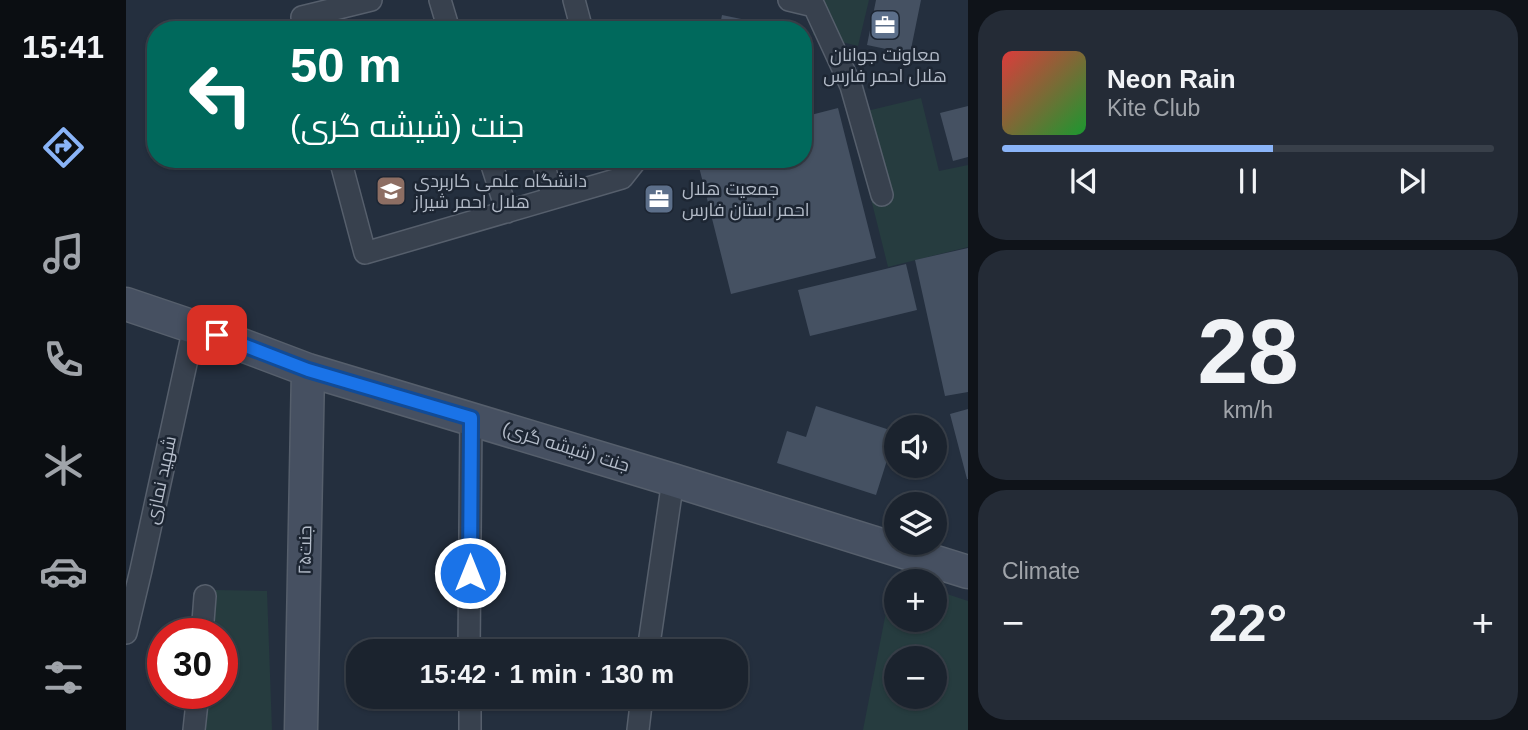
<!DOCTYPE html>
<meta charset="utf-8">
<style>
body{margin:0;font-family:Helvetica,Cairo,sans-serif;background:#242b36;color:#f1f3f6;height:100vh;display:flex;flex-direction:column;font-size:26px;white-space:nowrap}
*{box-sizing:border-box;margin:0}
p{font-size:23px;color:#a0a4aa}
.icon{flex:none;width:38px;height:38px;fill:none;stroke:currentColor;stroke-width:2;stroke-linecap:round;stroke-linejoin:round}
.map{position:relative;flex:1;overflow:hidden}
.panel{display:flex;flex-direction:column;gap:10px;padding:10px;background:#0f1319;width:560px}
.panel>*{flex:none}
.banner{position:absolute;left:21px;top:21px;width:665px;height:147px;border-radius:28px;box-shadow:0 2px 5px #0004,0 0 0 2px #39404a;background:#00695c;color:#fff;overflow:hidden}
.fabs{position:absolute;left:758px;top:415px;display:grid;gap:14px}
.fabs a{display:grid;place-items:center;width:63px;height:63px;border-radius:50%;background:#1b232e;box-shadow:0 2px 5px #0004,0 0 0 2px #39404a;font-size:35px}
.speed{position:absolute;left:21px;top:618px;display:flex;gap:14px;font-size:35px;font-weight:700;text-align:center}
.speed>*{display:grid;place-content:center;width:91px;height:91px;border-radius:50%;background:#1b232e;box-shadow:0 2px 5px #0004,0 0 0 2px #39404a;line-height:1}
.speed .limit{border:10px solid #d22;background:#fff;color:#111}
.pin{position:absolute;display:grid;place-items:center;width:60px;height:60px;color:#fff;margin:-30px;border-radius:14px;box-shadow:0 4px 10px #0006}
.me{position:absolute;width:77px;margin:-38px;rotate:0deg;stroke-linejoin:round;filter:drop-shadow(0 0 5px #0008)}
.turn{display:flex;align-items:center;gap:24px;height:147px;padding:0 28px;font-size:32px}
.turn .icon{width:91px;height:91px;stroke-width:2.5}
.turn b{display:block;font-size:49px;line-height:60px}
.big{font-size:52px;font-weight:700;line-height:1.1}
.panel .card{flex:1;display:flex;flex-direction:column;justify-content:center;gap:10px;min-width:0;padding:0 24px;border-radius:28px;background:#242b36}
.panel .dial{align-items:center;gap:0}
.dial b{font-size:91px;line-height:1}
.song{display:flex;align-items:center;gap:21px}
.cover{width:84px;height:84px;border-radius:10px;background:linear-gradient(135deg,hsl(0 70% 55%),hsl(130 70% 35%))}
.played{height:7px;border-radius:4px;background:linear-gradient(90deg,#8ab4f8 55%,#39404a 55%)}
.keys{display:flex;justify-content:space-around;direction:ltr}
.heat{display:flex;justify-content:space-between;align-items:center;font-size:38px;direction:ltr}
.trip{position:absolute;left:220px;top:639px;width:402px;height:70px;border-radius:28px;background:#1b232e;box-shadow:0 2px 5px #0004,0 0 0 2px #39404a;font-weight:700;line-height:70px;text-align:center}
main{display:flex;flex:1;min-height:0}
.tab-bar{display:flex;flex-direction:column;width:126px;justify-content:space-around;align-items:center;background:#0b0e12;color:#a0a4aa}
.tab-bar .icon{width:49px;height:49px}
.tab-bar .active{color:#8ab4f8}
.tab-bar b{font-size:32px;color:#f1f3f6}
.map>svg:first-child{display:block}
.green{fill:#263c3f;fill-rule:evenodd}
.building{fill:#455162}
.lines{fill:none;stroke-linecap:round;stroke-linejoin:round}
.street-casing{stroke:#565f6c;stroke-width:24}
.secondary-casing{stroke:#565f6c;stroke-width:35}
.street{stroke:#38414e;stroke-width:21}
.secondary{stroke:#465061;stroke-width:32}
.route-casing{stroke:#114b97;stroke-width:18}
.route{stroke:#1a73e8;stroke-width:12}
.labels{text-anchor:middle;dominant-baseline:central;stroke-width:5;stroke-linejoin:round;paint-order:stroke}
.poi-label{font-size:18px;fill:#b4bcc9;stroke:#1d2633;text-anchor:start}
.street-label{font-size:18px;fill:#b4bcc9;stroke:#1d2633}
</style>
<main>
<nav class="tab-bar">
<b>15:41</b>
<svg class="icon active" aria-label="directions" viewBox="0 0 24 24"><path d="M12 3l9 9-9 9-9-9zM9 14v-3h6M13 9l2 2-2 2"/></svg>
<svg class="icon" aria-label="music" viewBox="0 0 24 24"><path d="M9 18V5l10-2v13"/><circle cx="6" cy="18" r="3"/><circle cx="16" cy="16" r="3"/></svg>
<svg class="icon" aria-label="phone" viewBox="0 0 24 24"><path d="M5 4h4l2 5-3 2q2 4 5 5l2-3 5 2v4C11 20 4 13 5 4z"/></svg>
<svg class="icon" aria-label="climate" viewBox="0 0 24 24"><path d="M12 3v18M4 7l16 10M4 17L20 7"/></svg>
<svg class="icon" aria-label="car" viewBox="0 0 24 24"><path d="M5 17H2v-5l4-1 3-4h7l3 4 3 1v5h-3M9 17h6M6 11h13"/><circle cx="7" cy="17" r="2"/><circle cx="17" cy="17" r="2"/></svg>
<svg class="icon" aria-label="filters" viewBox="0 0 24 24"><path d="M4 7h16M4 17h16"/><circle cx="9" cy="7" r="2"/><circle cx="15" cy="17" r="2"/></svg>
</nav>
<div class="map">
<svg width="842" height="730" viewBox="0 0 842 730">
<rect width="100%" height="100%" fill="#242f3e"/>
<path class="green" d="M696,0H743L732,46L687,35Z
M795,98L813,171L842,165V247L762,267L724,115Z
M767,576L783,581H770V620H808L809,590L842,601V730H737ZM770,658H808V696H770Z
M89,590L141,591L146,730H75L79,693H96V634L85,633Z"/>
<path class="building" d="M750,0H795L784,54L741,45Z
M596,15L653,27L652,30H593Z
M842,106V157L827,161L814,113Z
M712,108L750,258L605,294L571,159H677V117Z
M842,248V392L819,396L789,260Z
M780,264L791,310L684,336L672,290Z
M690,406L770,432L750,495L651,463L661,431L680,437Z
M842,409V479H841L824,414Z"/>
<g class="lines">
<g class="street-casing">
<path id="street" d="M314,0L323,30
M448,0L456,30
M663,0L688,6L725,86L756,195
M179,30L176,17L245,0
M214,159L239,253L496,178L511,159
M364,159L381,212
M416,159L427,198
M0,633L15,570L68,327
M76,634L79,596
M343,651L345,418
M522,651L547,480
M344,696V730
M68,730L72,693
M512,730L516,696"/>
</g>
<g class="secondary-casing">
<path id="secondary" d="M0,304L68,327L182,370L547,480L842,572
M175,730L182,370"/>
</g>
<use href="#street" class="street"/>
<use href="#secondary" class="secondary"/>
</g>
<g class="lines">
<g class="route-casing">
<path id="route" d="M91,335L182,370L345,418L344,573"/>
</g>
<use href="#route" class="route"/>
</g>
<defs>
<g id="office-square" transform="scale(1.575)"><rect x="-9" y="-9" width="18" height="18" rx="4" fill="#5c6f8a" stroke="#1d2633"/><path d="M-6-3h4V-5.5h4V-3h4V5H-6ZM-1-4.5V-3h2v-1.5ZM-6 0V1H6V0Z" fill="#fff"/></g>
<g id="university-square" transform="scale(1.575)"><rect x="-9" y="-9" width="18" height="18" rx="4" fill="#8d6e63" stroke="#1d2633"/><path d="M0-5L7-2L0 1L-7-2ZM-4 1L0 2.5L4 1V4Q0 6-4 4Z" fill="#fff"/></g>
</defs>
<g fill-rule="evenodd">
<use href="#office-square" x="759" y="25"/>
<use href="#university-square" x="265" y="191"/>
<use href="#office-square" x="533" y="199"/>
</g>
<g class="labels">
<g class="poi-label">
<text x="759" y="55" text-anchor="middle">معاونت جوانان<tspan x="759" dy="21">هلال احمر فارس</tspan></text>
<text x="288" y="181">دانشگاه علمی کاربردی<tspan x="288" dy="21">هلال احمر شیراز</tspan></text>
<text x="556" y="189">جمعیت هلال<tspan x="556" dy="21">احمر استان فارس</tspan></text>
</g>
<g class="street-label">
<text transform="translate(440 447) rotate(17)">جنت (شیشه گری)</text>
<text transform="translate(35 480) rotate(-78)">شهید نمازی</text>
<text transform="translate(179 550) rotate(-89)">جنت۲۵</text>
</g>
</g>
</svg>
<div class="fabs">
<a><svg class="icon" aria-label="sound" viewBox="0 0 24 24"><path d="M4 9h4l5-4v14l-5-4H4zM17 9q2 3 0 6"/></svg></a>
<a><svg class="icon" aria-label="layers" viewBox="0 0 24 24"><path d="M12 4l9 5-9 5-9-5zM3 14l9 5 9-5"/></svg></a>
<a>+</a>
<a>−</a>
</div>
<div class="speed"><div class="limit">30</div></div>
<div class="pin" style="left:91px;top:335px;background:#d93025"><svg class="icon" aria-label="arrive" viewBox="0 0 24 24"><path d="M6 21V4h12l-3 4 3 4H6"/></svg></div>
<svg class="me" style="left:344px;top:573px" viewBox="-20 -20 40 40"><circle r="17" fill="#1a73e8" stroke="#fff" stroke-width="3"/><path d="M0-11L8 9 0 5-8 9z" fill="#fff"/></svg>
<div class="trip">15:42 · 1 min · 130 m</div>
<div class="banner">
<div class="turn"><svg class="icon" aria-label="left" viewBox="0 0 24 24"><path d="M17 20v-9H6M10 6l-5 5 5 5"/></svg><div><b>50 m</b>جنت (شیشه گری)</div></div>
</div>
</div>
<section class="panel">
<div class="card">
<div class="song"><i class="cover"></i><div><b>Neon Rain</b><p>Kite Club</p></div></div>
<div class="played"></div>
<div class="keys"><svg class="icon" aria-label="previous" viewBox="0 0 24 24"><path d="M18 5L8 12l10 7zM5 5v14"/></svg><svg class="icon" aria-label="pause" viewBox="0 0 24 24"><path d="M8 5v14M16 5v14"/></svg><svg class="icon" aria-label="next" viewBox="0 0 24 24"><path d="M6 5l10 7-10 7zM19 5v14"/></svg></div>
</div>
<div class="card dial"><b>28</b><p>km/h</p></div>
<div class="card"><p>Climate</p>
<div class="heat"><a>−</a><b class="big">22°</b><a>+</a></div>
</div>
</section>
</main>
